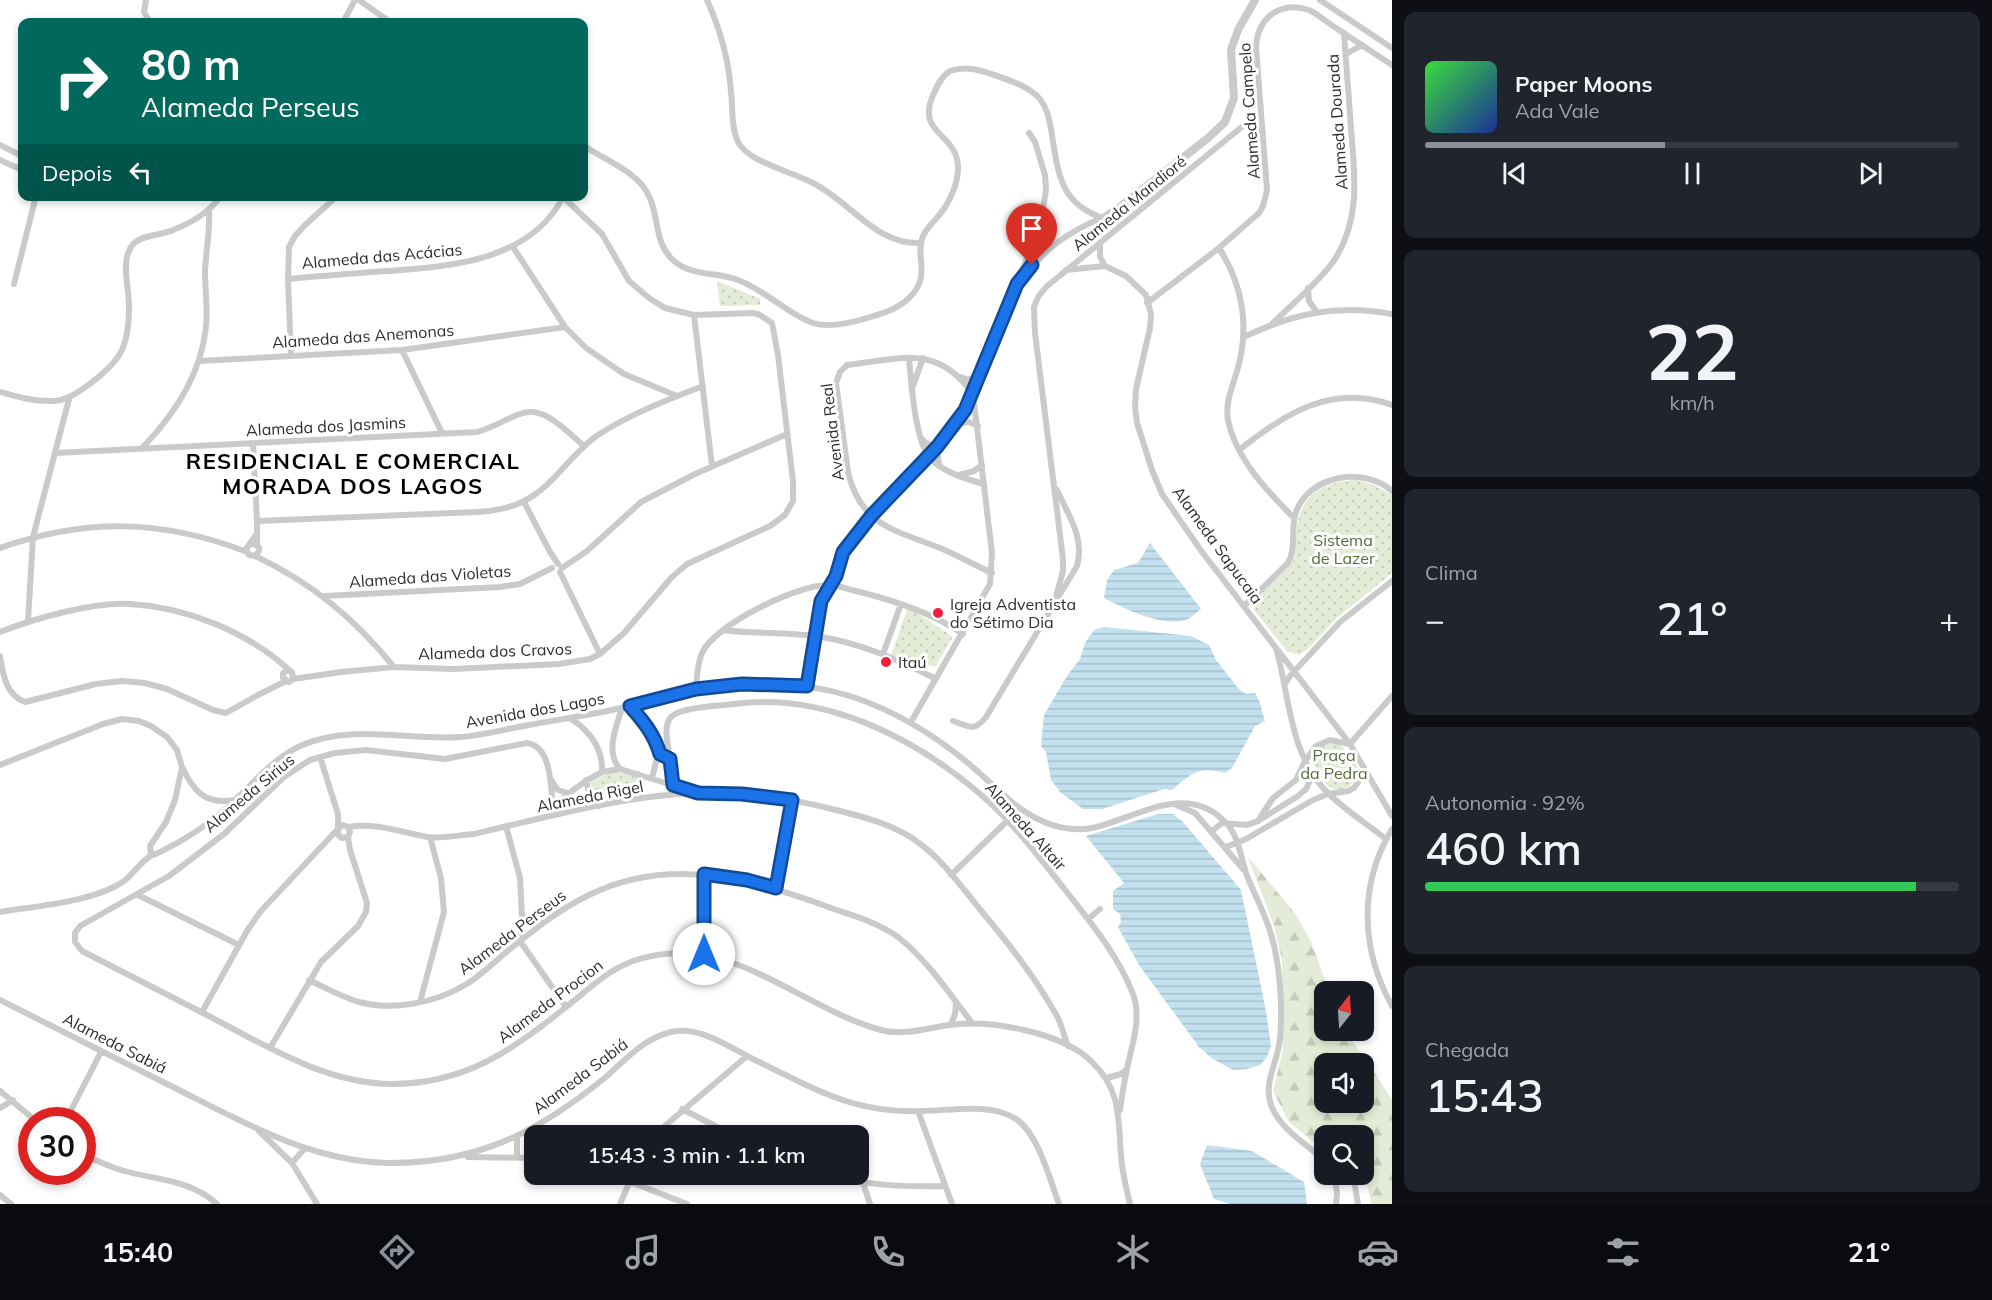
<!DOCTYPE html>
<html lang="pt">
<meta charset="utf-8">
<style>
body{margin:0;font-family:Mulish,sans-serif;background:#20242c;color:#f1f3f6;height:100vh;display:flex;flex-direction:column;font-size:22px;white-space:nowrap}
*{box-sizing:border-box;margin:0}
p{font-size:20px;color:#9ea1a6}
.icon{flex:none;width:33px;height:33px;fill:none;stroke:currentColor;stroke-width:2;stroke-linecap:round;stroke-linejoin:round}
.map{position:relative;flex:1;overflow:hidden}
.sheet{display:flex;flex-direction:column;gap:12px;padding:12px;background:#0d0f14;width:600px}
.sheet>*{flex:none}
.hud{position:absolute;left:18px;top:18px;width:570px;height:183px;border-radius:12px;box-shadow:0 3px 9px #0003;background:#00695c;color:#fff;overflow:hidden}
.needle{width:39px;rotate:17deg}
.tools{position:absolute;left:1314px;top:981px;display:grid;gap:12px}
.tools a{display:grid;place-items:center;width:60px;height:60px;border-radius:12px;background:#171b24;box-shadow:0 3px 9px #0003;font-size:30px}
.speed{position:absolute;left:18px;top:1107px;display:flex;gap:12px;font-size:30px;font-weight:700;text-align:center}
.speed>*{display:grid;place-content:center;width:78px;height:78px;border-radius:50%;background:#171b24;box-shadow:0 3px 9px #0003;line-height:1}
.speed .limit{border:9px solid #d22;background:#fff;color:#111}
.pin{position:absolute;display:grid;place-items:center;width:51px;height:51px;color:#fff;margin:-62px -26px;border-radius:50% 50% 50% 0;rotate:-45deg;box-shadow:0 0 6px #0007}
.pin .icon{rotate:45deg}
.me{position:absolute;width:66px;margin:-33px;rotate:0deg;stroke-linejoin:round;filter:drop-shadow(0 0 4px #0008)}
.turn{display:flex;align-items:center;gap:21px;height:126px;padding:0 24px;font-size:27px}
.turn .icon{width:78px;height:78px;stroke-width:2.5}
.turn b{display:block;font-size:42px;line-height:51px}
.then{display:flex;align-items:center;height:57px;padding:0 24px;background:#0003;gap:12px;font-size:22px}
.big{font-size:45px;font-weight:600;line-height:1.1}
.sheet .card{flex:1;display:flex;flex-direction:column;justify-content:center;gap:9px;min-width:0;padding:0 21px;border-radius:12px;background:#20242c}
.sheet .dial{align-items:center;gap:0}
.dial b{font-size:78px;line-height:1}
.song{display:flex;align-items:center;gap:18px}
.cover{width:72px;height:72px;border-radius:9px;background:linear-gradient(135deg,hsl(120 70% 55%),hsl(230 70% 35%))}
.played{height:6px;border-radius:3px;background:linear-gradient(90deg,#8c9099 45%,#363941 45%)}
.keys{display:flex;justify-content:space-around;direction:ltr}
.heat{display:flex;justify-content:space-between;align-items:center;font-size:33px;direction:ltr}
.charge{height:9px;border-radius:4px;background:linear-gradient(90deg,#34c759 92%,#363941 0)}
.trip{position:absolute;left:524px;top:1125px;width:345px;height:60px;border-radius:12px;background:#171b24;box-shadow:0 3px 9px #0003;font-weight:600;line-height:60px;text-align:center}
.tabs{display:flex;height:96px;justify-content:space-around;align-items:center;background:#090b0e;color:#9ea1a6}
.tabs .icon{width:42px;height:42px}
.tabs .on{color:#8c9099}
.tabs b{font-size:27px;color:#f1f3f6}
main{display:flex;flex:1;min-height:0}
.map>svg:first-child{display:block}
.forest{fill:url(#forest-firs);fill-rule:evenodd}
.park{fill:url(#park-dots)}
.water{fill:url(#water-rules)}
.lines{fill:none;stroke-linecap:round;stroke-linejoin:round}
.minor{stroke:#cacaca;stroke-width:6}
.tertiary{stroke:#cacaca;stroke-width:8}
.route-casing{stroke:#114b97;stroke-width:15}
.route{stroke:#1a73e8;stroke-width:10}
.poi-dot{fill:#f51d3d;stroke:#fff;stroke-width:2}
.labels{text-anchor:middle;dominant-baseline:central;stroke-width:6;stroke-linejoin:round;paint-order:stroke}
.street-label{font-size:16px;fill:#2d2d2d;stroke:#fff}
.park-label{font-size:16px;fill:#536c36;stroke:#fff}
.poi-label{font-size:16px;fill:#2d2d2d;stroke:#fff;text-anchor:start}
.district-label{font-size:22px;font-weight:bold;letter-spacing:1.5px;fill:#000;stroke:#fff}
</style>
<main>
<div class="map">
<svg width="1392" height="1204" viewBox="0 0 1392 1204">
<defs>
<pattern id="forest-firs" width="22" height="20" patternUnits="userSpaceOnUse" patternTransform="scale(1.5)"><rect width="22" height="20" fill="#e4ecd8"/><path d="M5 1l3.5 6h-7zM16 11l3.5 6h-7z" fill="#c4cbba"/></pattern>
<pattern id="park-dots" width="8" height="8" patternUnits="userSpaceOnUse" patternTransform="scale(1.5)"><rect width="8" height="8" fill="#e4ecd8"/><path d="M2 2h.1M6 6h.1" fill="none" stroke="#c4cbba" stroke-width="1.8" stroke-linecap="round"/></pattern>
<pattern id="water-rules" width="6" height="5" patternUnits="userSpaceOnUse" patternTransform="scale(1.5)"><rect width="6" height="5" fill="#c2e0ee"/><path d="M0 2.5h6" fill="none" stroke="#a7c0cc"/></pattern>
</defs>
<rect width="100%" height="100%" fill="#fff"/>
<path class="forest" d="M1248,857L1294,912L1311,941L1329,991L1324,992V1030L1346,1031L1392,1099V1204H1371L1368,1187L1353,1175L1364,1174V1136H1324V1151L1289,1122L1273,1091L1283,1050L1282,960L1274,926ZM1324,1064H1364V1102H1324Z"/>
<path class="park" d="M717,281L760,299V305L720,306Z
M1357,480L1374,485L1392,495V573L1336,619L1308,649L1299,655L1287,651L1254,610C1252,592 1285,576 1293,561C1297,553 1295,541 1296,533C1300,495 1321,482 1357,480Z
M908,607L953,637L935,667L891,655Z
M1336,742C1344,748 1359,762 1358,773C1356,786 1338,795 1328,786C1322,780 1317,769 1312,761C1315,748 1323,745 1336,742Z
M624,772L635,775L638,780L633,793L601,799L594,795L591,783C601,774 611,773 624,772Z"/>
<path class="water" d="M1150,543L1201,609C1197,612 1194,615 1190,618C1167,630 1125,609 1104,598L1107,580L1114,570L1138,563Z
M1104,627L1191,636L1209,645L1216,660L1239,689L1246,694L1255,693C1262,703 1261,711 1265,721L1255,726L1232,768L1225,773C1198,766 1192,773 1172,790L1164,789L1102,809H1083L1060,792L1051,780L1046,752L1041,746L1044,715L1067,676L1080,659L1085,643L1094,630Z
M1158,814H1173L1183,822L1241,890L1266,1011L1271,1046L1267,1057L1260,1065L1247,1069L1233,1070L1213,1059L1199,1047L1139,965L1118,927L1121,922L1120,914L1113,909V891L1124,883L1086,836Z
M1207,1145L1252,1151L1304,1182L1307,1204H1230L1214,1199L1200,1164Z"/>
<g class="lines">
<path class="minor" d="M146,0L144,12L150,22
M359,0L390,22
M707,0C720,29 729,61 731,92C733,108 731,127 738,142C748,162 793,172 813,183C851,202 875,245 921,243
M1320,0L1392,48
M343,22L355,0
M1346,54L1362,45
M1245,125L1263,132
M0,145L22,156
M584,146C604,159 637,172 648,194C660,216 653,243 674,261C691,276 717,272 738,280C765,290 789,315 813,323C829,328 851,323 867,318C881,314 896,310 908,299C933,276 914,258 923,236C927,227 935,221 940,214C950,202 958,183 958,168C958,132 914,135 934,93C938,84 942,76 950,71C968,65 983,71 1000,77C1014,82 1029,87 1040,99C1047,108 1049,118 1051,129C1058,170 1058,203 1103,218
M0,160L22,170
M1100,245V257L1105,266
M513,247L565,327L586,348L624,374L677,396
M1219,248C1243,285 1250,328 1237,371C1232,388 1225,402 1228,420C1236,459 1268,492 1294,518
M1066,270L1105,266L1126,276L1146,295L1151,314L1150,328L1136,389L1135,407L1137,423L1152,470L1162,494L1202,552L1350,744L1392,816
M1023,277C1045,249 1069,231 1102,218
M288,279C321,276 355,273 389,271C452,266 530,261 563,197
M14,284L36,196
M1308,288L1309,301L1316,311
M1147,303L1219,248L1259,213L1263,206L1267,190L1256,48C1257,19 1279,0 1309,10C1318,14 1325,21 1333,26C1353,39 1372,52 1392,65
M694,315L712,466
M1272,324C1292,304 1316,285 1333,262C1361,221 1355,175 1351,129C1349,97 1346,65 1344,33
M1244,337C1294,313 1337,304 1392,314
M402,350L442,433
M291,355L288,279L289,247L295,236L305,225L337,196
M909,358C911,381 915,441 930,458C942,472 966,479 984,484
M199,361L402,350L565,327
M961,377L968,380L981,374
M913,386L923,358
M0,392C18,397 36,402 54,401C68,400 76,393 87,386C121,361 129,348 129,306C129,288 121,262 131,247C139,234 161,236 173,230C193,222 208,213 221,196
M956,424L969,422L978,426
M921,438L926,443L937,447L939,466
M253,444L257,521V545
M143,447C175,414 201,374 206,327C208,309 205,290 205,271C206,251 210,232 209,212
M1239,450C1285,414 1331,383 1392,405
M55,453L477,432C493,428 505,419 520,414C544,404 567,432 584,446
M959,475L974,471L982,465
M524,502L550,552L558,564
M257,521L477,512C492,511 508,509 522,502C553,488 570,454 598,435C630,414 667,400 703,386
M252,543L259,547V551L255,556L249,555L246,549L256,535
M0,548C86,518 162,519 247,552
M255,556C312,583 354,618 394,667
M562,568L587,551L641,502L695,474L787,434
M560,572L600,654
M324,596L500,587L520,584L552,568
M1054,604L1063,571V559L1035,333L1034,307L1038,297L1046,287L1260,112
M1244,606L1288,563C1297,548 1290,529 1296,512C1309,475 1364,466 1392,491
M28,621L33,537L69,399
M723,630C753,634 784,632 815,636C858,642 897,659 936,679
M0,632C36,618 92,602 130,604C186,607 248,632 289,670
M1276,648C1290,697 1289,755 1328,793C1345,810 1367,824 1386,839
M883,654L901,604
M0,656C3,675 6,695 25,702L96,684L122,681L145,683L167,689L213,710L226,713L256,696L286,681
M293,679L292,672L288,670L283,673V678L289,682L293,679L341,672L394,667L453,669L559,664L590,659L600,654L624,633L671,578L687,564L770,526L785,515L793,501V481L778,355L772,323L760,315L753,313L694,315L665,308L649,298L629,281L602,234L562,196
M1285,684L1290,676L1340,622L1392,581
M807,686L821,601L836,576L843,552L872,515L937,447L965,409L973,394C937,343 900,359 847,365L840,372L836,383L848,472C861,529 901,531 947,551C962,558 977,566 992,573
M696,689C697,678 697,664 702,653C715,624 799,584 829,585C838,585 847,589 856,591C893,600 931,612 963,634
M630,706C644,721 654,734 660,754
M622,708C616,727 605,752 620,769L695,792
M953,721C970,727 974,732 986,717L1077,566C1085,537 1068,515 1057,490
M911,722L990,584L992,553L973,394L1017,284L1034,240L1043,209L1046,190L1045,175L1035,142L1029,133
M320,757L338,814V835L342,838L348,837L350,832L348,827L343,825L339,828
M0,765L103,724L122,719L139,721L151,726L167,737L177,750L182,767L175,800L166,822L150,846L151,855
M182,767C194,792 205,805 235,800
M602,772L620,769
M652,778L658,754L670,759
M551,780L558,790L568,793
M586,780L589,793L599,806
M669,795C681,774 656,730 672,716C682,707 719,706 734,704C823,692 912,736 979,793C1012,821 1039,857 1066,891C1091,923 1118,955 1133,994C1142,1019 1132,1044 1127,1069C1124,1082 1122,1096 1120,1110
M637,799L642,786L638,774
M1176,805L1195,813L1243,869
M553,809C551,789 552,746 527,743L445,759L366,750L335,753L310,760L284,777L224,834L169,876L80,926L75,933V942L82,951C123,972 164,993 205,1014C263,1044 325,1084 392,1084C464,1084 512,1051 566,1007C588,990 606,971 633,961C727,928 797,1007 881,1030C903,1036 927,1028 949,1025C989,1019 1062,1032 1092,1062C1121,1090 1118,1117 1121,1155C1122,1171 1126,1188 1130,1204
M552,810C566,794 582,782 602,772C603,748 590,731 570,718
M1258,821L1273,798L1296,780L1305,761L1316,746L1330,740L1350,744L1392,696
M506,826L520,878L522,916L520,941L566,1007
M348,827C375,822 401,832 427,837C442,839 459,835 474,834C547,817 621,796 696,793C743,791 790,798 836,810C864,817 896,825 919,843C944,861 963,889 983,913C1010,945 1037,980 1057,1016C1062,1026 1064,1036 1068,1046
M1392,829C1358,885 1361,950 1392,1006
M1212,831L1222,823L1247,825L1258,821L1298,796L1306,789L1313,774
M1226,847L1246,839L1313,800L1328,794L1348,791L1354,788L1366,771
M951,875L1007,821
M776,887L792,799
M138,895L239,945
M0,912C36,906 94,902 124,881C133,874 139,864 149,857C150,856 163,851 164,850C184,840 204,827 221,813C247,791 269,761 300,746C350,723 408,741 461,737C484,735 506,729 529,725C562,719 596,714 630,706C652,701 674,693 696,689C746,681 802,681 850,696C893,710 933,734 968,763C992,783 1013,808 1042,821C1057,828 1076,831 1092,828C1134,819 1183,783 1222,819C1238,832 1240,854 1246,873C1253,892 1263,909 1269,928C1280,959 1283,1007 1280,1039C1278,1062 1263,1082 1271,1105C1280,1129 1306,1144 1324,1160
M522,916L532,921L544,922
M1088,919L1100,909
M704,954V874
M309,980C326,988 342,997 359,1002C393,1011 435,1003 465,985C479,977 491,965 504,954C531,932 558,910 589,895C669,855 753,879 831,908C854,916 879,923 898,937C927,960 949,993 972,1023
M0,1000C57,1029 115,1058 173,1087C241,1121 309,1161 387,1163C477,1164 539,1132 607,1076C626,1059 645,1038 671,1032C700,1025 730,1048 755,1060C786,1075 817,1092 849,1102C872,1109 897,1112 921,1111C950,1111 990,1102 1016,1119C1038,1133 1050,1180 1059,1204
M420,1002L444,912L441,878L430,837
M202,1012L247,931L260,912L337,830
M951,1024L955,1014L956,1003
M270,1048L321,962L358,926L366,912L367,903L350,850L348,837
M1107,1078L1121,1074L1126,1070
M0,1091L35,1120
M0,1108L13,1100
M682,1109L735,1136
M918,1111L952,1204
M66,1120L101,1052
M259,1131L292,1163L317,1204
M517,1136V1156
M653,1136L747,1056
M82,1154C95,1160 108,1166 121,1170C154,1180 190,1179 217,1204
M468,1157L534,1158
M292,1163L304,1149
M610,1174L687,1204
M828,1174C867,1186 904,1187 944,1186
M1334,1174L1337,1193L1336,1204
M1353,1174L1358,1204
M863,1183L870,1204
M0,1195L11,1204
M620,1204L630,1181"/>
<path class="tertiary" d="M1103,218L1120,207L1208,138L1225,122L1234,98L1231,50L1238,30L1255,0"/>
</g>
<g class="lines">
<g class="route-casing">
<path id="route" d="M704,954V874L747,880L776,888L792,800L742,794L698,793L673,785L670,759L660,754C654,734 644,722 630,706L696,689L742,684L807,686L821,601L836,576L843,552L872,515L937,447L965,410L1017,284L1032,265"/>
</g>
<use href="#route" class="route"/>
</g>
<g class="poi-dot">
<circle cx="938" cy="613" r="6"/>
<circle cx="886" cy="662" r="6"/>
</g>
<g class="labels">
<g class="street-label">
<text transform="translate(1249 111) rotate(-94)">Alameda Campelo</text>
<text transform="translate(1337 122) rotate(-94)">Alameda Dourada</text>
<text transform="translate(1129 203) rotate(-39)">Alameda Mandioré</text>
<text transform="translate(382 256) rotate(-5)">Alameda das Acácias</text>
<text transform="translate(363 336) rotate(-4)">Alameda das Anemonas</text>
<text transform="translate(326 426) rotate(-3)">Alameda dos Jasmins</text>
<text transform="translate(832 432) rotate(-97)">Avenida Real</text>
<text transform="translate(1218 545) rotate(54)">Alameda Sapucaia</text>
<text transform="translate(430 576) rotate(-4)">Alameda das Violetas</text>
<text transform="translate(495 651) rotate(-2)">Alameda dos Cravos</text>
<text transform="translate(535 710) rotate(-10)">Avenida dos Lagos</text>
<text transform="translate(249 793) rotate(-40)">Alameda Sirius</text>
<text transform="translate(590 796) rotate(-11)">Alameda Rigel</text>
<text transform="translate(1026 826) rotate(48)">Alameda Altair</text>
<text transform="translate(512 932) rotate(-37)">Alameda Perseus</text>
<text transform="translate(550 1001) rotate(-37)">Alameda Procion</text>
<text transform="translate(115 1043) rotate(27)">Alameda Sabiá</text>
<text transform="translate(580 1076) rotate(-37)">Alameda Sabiá</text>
</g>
<g class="park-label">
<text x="1343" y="540">Sistema<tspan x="1343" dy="18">de Lazer</tspan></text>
<text x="1334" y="755">Praça<tspan x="1334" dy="18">da Pedra</tspan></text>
</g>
<g class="poi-label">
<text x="950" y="604">Igreja Adventista<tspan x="950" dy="18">do Sétimo Dia</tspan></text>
<text x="898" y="662">Itaú</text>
</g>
<g class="district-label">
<text x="353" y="461">RESIDENCIAL E COMERCIAL<tspan x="353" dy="25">MORADA DOS LAGOS</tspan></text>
</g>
</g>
</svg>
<div class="tools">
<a><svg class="needle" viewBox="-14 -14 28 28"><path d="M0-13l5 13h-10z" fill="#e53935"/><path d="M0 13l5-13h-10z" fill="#9ea1a6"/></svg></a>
<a><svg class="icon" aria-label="sound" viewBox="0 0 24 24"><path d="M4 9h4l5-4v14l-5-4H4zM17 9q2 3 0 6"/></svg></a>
<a><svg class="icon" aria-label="search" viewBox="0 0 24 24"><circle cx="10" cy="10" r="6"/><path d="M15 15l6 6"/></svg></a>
</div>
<div class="speed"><div class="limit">30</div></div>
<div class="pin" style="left:1032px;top:265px;background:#d93025"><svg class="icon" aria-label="arrive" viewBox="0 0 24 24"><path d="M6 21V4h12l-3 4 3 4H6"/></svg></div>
<svg class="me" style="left:704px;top:954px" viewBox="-20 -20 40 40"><circle r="19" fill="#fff"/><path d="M0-13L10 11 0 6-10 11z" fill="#1a73e8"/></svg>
<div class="trip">15:43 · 3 min · 1.1 km</div>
<div class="hud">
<div class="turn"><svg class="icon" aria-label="right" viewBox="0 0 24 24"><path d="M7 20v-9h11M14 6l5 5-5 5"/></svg><div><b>80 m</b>Alameda Perseus</div></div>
<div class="then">Depois<svg class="icon" aria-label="left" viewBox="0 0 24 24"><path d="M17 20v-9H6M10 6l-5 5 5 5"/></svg></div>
</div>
</div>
<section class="sheet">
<div class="card">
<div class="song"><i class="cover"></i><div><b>Paper Moons</b><p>Ada Vale</p></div></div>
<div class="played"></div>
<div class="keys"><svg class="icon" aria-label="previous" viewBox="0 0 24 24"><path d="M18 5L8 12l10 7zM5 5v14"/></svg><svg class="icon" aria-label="pause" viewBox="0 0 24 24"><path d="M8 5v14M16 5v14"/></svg><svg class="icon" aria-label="next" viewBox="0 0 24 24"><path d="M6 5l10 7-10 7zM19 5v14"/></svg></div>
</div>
<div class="card dial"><b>22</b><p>km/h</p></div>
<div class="card"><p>Clima</p>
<div class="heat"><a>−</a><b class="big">21°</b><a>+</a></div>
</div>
<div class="card"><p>Autonomia · 92%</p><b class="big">460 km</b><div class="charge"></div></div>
<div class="card"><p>Chegada</p><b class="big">15:43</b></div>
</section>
</main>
<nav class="tabs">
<b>15:40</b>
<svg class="icon on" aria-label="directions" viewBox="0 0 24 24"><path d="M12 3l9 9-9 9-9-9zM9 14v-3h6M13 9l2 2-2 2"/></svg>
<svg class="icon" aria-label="music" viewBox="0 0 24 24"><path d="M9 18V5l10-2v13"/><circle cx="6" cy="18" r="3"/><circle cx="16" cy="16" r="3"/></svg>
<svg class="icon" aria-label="phone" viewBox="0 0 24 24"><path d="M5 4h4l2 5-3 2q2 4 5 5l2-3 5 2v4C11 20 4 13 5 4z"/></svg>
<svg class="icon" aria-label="climate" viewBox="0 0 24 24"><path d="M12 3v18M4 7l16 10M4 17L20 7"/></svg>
<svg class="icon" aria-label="car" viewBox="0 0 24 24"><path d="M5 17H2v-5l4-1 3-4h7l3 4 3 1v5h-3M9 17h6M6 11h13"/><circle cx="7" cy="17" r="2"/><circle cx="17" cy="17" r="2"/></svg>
<svg class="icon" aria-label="filters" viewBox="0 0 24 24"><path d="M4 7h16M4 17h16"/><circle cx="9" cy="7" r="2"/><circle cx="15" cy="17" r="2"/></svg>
<b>21°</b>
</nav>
